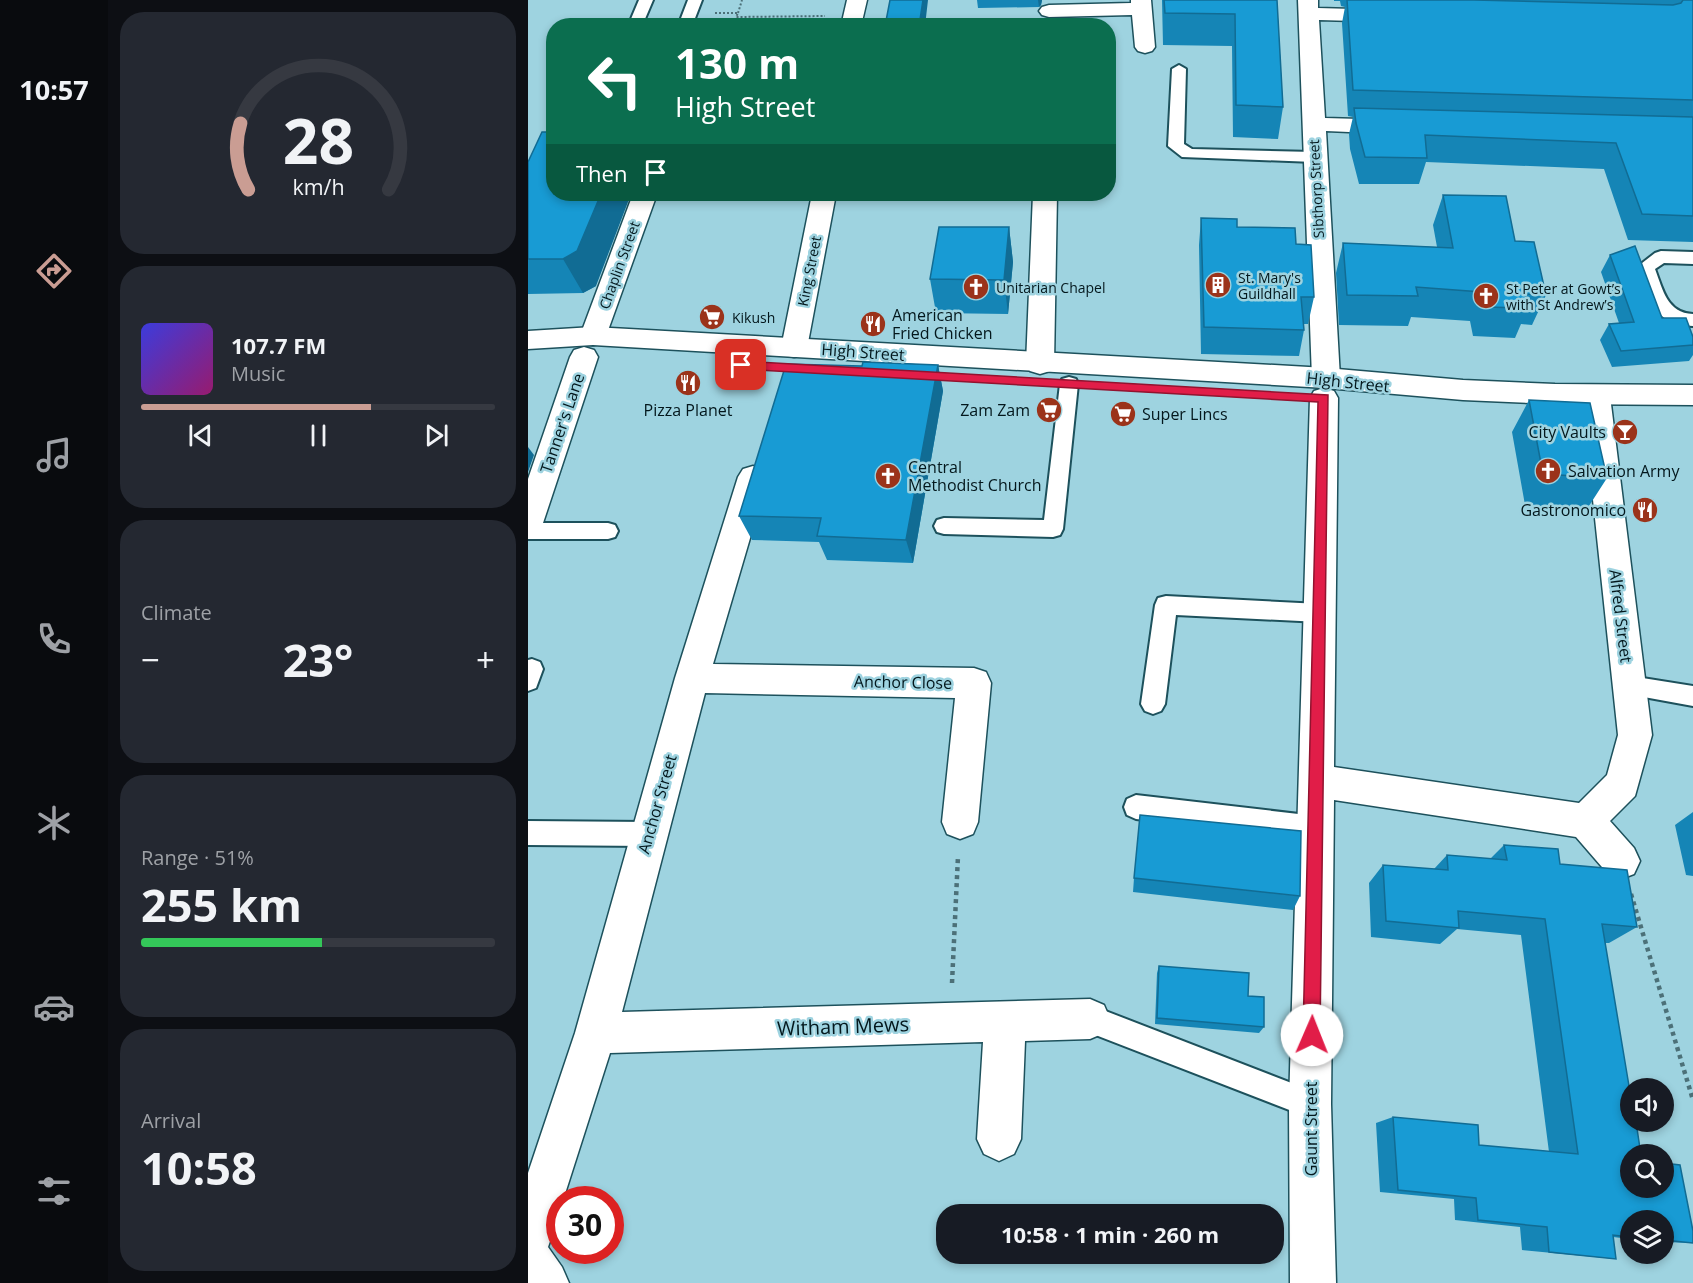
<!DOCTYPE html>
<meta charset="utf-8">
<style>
body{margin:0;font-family:"Open Sans",sans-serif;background:#242831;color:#f1f3f6;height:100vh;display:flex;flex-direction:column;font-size:22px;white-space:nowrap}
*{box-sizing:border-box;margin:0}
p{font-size:20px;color:#9ea1a6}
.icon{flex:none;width:33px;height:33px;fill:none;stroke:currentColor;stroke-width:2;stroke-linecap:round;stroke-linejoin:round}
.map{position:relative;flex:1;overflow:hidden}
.drawer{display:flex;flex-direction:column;gap:12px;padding:12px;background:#0d0f14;width:420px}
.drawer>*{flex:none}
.hud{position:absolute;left:18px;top:18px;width:570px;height:183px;border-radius:24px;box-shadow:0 3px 9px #0003;background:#0b6e4f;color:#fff;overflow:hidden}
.controls{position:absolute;left:1092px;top:1078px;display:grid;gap:12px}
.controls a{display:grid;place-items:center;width:54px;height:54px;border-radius:50%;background:#171b24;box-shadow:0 3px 9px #0003;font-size:30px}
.speed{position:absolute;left:18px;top:1186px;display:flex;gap:12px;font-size:30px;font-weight:700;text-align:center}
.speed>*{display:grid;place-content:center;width:78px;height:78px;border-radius:50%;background:#171b24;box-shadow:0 3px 9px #0003;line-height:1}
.speed .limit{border:9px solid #d22;background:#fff;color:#111}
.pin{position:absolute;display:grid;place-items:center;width:51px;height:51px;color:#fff;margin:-26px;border-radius:12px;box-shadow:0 3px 9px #0006}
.me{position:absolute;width:66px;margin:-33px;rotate:1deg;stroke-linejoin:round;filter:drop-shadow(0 0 4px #0008)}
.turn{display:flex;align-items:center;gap:21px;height:126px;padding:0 30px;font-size:27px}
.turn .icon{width:78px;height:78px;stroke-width:2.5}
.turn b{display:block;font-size:42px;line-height:51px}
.then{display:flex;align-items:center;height:57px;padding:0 30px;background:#0003;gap:12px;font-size:22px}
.big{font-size:45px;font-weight:700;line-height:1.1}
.drawer .widget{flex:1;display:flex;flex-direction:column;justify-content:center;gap:9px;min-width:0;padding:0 21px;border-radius:24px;background:#242831}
.drawer .dial{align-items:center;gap:0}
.dial svg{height:156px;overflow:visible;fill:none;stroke:#363941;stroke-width:7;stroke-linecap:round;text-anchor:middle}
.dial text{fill:#f1f3f6;stroke:none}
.song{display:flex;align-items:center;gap:18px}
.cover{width:72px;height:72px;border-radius:9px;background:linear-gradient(135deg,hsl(240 70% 55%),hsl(320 70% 35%))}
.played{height:6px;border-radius:3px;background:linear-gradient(90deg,#ca9d93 65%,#363941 65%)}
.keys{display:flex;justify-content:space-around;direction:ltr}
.heat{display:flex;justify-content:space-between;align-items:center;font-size:33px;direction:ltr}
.charge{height:9px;border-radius:4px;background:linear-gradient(90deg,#34c759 51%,#363941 0)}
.trip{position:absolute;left:408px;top:1204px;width:348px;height:60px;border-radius:24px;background:#171b24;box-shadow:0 3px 9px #0003;font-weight:700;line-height:60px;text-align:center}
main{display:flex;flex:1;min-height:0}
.dock{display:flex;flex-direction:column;width:108px;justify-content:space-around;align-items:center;background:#090b0e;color:#9ea1a6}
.dock .icon{width:42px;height:42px}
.dock .current{color:#ca9d93}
.dock b{font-size:27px;color:#f1f3f6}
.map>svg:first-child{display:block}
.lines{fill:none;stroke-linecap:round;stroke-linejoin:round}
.service-casing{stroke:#1d515c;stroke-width:4}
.minor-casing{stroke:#1d515c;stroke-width:3}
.tertiary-casing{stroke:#1d515c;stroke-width:3}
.path-far1{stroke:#4c7078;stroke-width:2;stroke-dasharray:2 2;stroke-linecap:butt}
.path{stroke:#4c7078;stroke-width:4.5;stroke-dasharray:4 4;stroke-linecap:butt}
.service{fill:#fff;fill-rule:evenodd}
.minor{fill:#fff;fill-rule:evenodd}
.tertiary{fill:#fff;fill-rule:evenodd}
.wall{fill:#1585b6}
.shaded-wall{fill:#116c94}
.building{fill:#189bd4;stroke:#116c94;stroke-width:1.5}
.route{fill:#e11d48;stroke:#92132f;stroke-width:1.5}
.labels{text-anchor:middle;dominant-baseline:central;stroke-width:5;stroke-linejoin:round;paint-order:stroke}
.far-street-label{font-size:14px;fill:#03171c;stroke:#9ed3e0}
.far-poi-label{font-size:14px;fill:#03171c;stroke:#9ed3e0;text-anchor:start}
.poi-label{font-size:16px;fill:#03171c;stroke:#9ed3e0;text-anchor:start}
.street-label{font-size:16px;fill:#03171c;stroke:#9ed3e0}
.near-street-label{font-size:20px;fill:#03171c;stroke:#9ed3e0}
</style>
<main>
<nav class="dock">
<b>10:57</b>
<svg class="icon current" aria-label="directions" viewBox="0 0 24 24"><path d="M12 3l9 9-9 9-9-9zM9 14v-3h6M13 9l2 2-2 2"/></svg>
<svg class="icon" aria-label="music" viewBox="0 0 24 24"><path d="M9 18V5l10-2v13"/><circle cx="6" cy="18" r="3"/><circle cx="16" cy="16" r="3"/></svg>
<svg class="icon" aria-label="phone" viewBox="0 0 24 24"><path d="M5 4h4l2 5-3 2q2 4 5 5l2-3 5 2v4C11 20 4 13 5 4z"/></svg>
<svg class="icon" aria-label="climate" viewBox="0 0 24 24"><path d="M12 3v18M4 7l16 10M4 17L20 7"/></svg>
<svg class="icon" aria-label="car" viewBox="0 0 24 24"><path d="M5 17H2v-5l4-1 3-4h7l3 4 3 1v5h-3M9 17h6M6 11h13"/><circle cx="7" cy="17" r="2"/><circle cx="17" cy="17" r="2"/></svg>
<svg class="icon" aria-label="filters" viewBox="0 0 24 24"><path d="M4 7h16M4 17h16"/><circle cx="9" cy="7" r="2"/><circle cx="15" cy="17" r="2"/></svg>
</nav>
<section class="drawer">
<div class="widget dial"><svg viewBox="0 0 100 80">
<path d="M14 69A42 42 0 1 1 86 69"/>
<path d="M14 69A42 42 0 0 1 10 35" stroke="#ca9d93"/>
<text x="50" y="56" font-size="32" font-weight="700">28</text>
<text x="50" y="72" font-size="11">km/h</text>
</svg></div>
<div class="widget">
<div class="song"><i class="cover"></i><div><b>107.7 FM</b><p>Music</p></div></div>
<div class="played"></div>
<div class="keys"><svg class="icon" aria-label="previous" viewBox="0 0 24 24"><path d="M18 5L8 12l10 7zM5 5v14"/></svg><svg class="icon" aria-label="pause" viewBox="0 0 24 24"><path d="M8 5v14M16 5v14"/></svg><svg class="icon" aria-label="next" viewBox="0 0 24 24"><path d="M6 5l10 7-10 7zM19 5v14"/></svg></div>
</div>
<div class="widget"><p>Climate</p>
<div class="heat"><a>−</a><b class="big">23°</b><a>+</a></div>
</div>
<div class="widget"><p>Range · 51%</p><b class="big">255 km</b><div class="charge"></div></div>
<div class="widget"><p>Arrival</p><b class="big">10:58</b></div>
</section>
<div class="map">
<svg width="1165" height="1283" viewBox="0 0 1165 1283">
<rect width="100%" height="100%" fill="#9ed3e0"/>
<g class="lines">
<g class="service-casing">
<path id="service" d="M111,0H125L114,26H100Z
M160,0H174L164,26H150Z
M651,65L658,69L656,144L664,149L786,152L794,157L786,162L654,157L640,146L644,69Z
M1133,251L1165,252V264L1136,263L1127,269C1135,290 1139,313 1165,314V326C1126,325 1120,299 1109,267L1127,253Z
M541,377L548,379L550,384L535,529L532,535L525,537L416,534L409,532L406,526L409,520L416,518L516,520L532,384L534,379Z
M0,523H80L87,525L90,531L87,537L80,539H0Z
M638,596L792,604L800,606L803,613L800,620L792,622L648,615L637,704L633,711L625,714L617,711L613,704L627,605L630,598Z
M4,659L12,662L15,669L8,688L0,691V660Z
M1102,676L1165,686V706L1094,693L1090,686L1094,679Z
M608,795L788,816L797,820L801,828L797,836L788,840L608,819L599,815L596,807L599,799Z
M0,821L120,822L129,825L133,834L129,843L120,846L0,845Z
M562,1005L792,1094L796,1104L792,1114L782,1118L552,1029L548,1019L552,1009Z"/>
</g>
<g class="minor-casing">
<path id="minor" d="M319,0H339L333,26H313Z
M603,0H623L627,47L624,51L617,53L610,51L607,47L604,15L521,17L514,15L511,11L514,7L521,5L603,3Z
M770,0H790V8L861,10L868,12L871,16L868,20L861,22L791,20L797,118L867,120L875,122L878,127L875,132L867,134L798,131L812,378L808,385L798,388L788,385L784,378Z
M105,194H129L78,336L74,343L65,345L56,343L52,336Z
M284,194H308L279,348L276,355L266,357L256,355L253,348Z
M505,194H529L526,364L522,371L512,374L502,371L498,364Z
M56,347L66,350L70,357L15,523L11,532L0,535V479L42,357L46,350Z
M1068,386L1078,389L1082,396L1124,735L1107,796L1082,821L1106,848L1112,861L1106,874L1093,879L1080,874L1048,837L806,800L803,1104L808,1283H762L761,1104L782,398L786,391L796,388L806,391L810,398L806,767L1051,803L1079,775L1090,735L1054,396L1058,389Z
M225,466L235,469L240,477L185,664L446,668L458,672L463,683L450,822L445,834L432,839L419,834L414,822L427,698L177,693L94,1012L562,999L576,1005L582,1019L576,1033L562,1039L497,1041L493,1139L486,1154L471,1161L456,1154L449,1139L455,1042L82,1053L35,1200H32V1212L20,1247L34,1267L41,1283H0V1173L47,1033L147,678L210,477L215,469Z"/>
</g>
<g class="tertiary-casing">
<path id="tertiary" d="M65,327L798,368L935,380L1027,384L1165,385V405L1027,404L935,400L798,388L65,345L0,349V331Z"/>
</g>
<path class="path-far1" d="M187,13H210L208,17L297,16
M210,13L214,0"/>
<path class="path" d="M1103,894L1165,1100
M424,983L430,856"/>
<use href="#service" class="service"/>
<use href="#minor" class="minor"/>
<use href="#tertiary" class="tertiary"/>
</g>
<path class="wall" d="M449,0H514L513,5L511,7L450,8Z
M634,0H749L755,107L750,139L705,137L704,46L635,45Z
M806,0H1165V242L1100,240L1076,169L898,162L891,184H831L822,149L821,134L825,117L820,116L814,23L817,7L813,6L812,1H806Z
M0,162L68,286L55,293L0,294Z
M915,195L987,241L1018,295L1004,325L993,324L987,338L945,336L942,321L883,317L880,326L811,325L808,273L815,243L909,247L905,225Z
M673,218L768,244L786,297L780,324H776V330L771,356L673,354L671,245Z
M481,227L485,262L480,314L408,313L402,279Z
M1082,255L1134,318L1165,337V355L1161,361L1084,367L1072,340L1081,324L1091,323L1073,272Z
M410,365L415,391L385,563L299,560L291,542L224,540L211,516L334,366Z
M1001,400L1079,478L1059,509L997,505L984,432Z
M1165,812V876L1158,875L1147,825Z
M976,845L1032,864L1109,927L1081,943H1077L1102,1155L1165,1243L1136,1242V1221H1102V1239L1085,1237L1088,1259L1056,1256L994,1250L992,1227L927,1220L926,1199L852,1192L848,1123L865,1117L951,1145L1021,1152L993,935L929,929L912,944L843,937L841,883L855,865L906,869L919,855L962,859Z
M606,878L772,896L765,910L605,892Z
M631,966L736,1027L731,1033L627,1024L629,973Z"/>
<path class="shaded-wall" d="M395,0H400L397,26H391Z
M510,0H514L513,5L511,7Z
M73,194H103L68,286L55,293L35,259Z
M481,227L485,262L480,314L476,280Z
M410,365L415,391L385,563L378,540Z
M0,447L6,455L0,472Z"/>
<path class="building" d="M362,0H395L391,26H357Z
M636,0H749L755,107L708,105L707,14L637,13Z
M819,0H946L1145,5L1153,3L1155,0H1165V100L825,90Z
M826,108L1165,117V216L1114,214L1088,143L897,135L899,158L837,157L828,123Z
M14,132H26V194H73L49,251L35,259H0V162Z
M915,195L978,196L987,241L1006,242L1018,295L997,294L1000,308L957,307L954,292L888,287L890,296L819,295L815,243L925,248Z
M673,218L709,219V227L767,228L768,244L783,245L786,297H773L776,330L676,327Z
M411,227H481L476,280L402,279Z
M1107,246L1134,318H1158L1165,337V345L1093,351L1081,324L1106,322L1082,255Z
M335,362L410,365L378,540L289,536L293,518L211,516L258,364L334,366Z
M1001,400L1062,403L1079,478L1015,474Z
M612,815L773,831L772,896L606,878Z
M976,845L1030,849L1032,864L1099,870L1109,927L1074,924L1102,1092V1122H1108L1113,1155H1102V1188H1136V1163L1152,1165L1165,1231V1243L1136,1240V1221H1102V1237L1085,1235L1088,1259L1021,1252L1019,1227L950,1220L948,1198L870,1190L865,1117L950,1125L951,1145L1050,1154L1017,919L930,911L931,928L858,921L855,865L920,870L919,855L979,860Z
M631,966L721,973L720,996L736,997V1027L629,1018Z"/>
<path class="route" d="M213,361L800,395L792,1035L790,1041L784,1044L778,1041L775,1035L790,402L213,369L207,365Z"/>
<defs>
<g id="building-disc" transform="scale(1.35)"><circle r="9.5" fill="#9b331a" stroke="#9ed3e0"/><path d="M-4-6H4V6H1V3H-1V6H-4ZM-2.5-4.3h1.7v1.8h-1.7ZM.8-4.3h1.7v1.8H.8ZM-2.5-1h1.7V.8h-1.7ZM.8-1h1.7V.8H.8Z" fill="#fff"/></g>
<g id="church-disc" transform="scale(1.35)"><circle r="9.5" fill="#9b331a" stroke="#9ed3e0"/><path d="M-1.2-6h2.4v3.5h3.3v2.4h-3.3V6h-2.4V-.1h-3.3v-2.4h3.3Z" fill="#fff"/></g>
<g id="supermarket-disc" transform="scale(1.35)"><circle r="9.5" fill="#9b331a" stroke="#9ed3e0"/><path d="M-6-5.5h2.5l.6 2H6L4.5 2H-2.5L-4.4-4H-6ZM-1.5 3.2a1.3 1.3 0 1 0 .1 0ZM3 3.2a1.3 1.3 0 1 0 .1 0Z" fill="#fff"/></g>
<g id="restaurant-disc" transform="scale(1.35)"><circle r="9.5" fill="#9b331a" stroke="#9ed3e0"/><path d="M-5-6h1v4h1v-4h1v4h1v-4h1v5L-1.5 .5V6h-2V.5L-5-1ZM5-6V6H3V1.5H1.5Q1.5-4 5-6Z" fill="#fff"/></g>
<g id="bar-disc" transform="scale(1.35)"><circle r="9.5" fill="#9b331a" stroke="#9ed3e0"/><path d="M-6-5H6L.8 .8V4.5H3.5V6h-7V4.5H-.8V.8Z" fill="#fff"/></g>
</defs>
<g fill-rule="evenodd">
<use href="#building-disc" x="690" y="285"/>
<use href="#church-disc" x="448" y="287"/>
<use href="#church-disc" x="958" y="296"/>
<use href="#supermarket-disc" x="184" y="317"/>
<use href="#restaurant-disc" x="345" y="324"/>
<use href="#restaurant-disc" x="160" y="383"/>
<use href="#supermarket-disc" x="521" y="410"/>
<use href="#supermarket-disc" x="595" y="414"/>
<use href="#bar-disc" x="1097" y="432"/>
<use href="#church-disc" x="1020" y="471"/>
<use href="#church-disc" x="360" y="476"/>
<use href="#restaurant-disc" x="1117" y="510"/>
</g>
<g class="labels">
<g class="far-street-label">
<text transform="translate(788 189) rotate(-93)">Sibthorp Street</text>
<text transform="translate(91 265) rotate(-70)">Chaplin Street</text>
<text transform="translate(281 271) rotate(-79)">King Street</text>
</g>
<g class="far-poi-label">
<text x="710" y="277">St. Mary's<tspan x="710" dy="16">Guildhall</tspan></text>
<text x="468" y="287">Unitarian Chapel</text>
<text x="978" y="288">St Peter at Gowt’s<tspan x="978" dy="16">with St Andrew’s</tspan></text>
<text x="204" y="317">Kikush</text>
</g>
<g class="poi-label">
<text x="364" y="315">American<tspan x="364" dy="18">Fried Chicken</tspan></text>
<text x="160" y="410" text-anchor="middle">Pizza Planet</text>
<text x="502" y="410" text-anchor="end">Zam Zam</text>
<text x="614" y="414">Super Lincs</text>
<text x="1078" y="432" text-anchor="end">City Vaults</text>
<text x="380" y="467">Central<tspan x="380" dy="18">Methodist Church</tspan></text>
<text x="1040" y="471">Salvation Army</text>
<text x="1098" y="510" text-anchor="end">Gastronomico</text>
</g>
<g class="street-label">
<text transform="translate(335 352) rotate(4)">High Street</text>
<text transform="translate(820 382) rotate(6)">High Street</text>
<text transform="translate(34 423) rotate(-71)">Tanner's Lane</text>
<text transform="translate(1093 616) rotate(83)">Alfred Street</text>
<text transform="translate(375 682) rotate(1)">Anchor Close</text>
<text transform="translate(129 804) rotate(-74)">Anchor Street</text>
<text transform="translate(783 1129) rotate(-90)">Gaunt Street</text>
</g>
<g class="near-street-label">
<text transform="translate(315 1026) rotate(-2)">Witham Mews</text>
</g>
</g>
</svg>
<div class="controls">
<a><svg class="icon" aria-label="sound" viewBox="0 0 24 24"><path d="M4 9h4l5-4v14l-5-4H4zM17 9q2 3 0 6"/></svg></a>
<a><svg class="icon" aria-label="search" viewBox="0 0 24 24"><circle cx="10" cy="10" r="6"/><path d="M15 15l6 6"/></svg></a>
<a><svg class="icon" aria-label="layers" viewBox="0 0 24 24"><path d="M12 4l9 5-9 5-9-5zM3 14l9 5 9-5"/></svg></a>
</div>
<div class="speed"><div class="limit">30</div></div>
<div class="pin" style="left:213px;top:365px;background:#d93025"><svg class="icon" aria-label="arrive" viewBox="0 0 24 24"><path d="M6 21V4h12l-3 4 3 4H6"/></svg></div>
<svg class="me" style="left:784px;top:1035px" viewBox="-20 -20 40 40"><circle r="19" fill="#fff"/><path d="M0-13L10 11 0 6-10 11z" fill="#e11d48"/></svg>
<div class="trip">10:58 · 1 min · 260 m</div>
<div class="hud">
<div class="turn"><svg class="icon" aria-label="left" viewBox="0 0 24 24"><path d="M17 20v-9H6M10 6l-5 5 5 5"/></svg><div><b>130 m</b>High Street</div></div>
<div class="then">Then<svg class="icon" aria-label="arrive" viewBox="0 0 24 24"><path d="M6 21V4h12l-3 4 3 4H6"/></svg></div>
</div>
</div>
</main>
